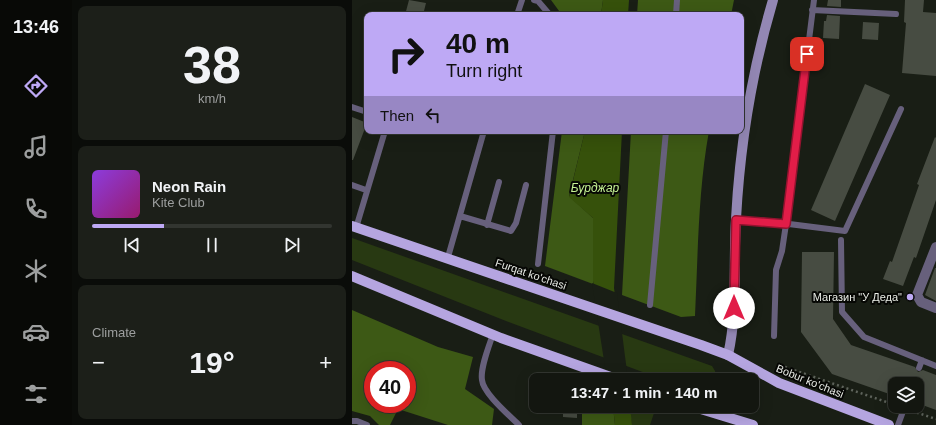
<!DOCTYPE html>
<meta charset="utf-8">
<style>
body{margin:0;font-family:Helvetica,sans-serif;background:#1c1f19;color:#f1f3f6;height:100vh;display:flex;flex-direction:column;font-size:15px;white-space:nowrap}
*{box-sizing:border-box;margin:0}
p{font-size:13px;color:#9d9f9f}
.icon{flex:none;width:22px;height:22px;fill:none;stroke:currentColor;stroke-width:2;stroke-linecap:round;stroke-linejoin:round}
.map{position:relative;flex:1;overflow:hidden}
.details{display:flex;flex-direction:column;gap:6px;padding:6px;background:#0a0c09;width:280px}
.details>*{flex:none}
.banner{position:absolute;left:12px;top:12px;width:380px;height:122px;border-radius:8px;box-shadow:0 4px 16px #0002,0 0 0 1px #323530;background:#bea9f5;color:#111;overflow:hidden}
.controls{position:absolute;left:536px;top:377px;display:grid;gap:8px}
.controls a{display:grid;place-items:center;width:36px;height:36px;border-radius:8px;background:#131610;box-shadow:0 4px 16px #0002,0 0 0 1px #323530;font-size:20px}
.speed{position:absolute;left:12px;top:361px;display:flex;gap:8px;font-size:20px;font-weight:700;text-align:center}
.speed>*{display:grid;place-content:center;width:52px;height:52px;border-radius:50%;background:#131610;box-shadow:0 4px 16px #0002,0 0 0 1px #323530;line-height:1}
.speed .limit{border:6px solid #d22;background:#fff;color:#111}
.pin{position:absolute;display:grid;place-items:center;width:34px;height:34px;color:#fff;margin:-17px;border-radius:8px;box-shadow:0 2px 6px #0006}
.me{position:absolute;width:44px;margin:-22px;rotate:0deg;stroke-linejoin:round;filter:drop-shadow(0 0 3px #0008)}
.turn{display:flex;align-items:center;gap:14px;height:84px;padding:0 16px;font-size:18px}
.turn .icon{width:52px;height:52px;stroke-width:2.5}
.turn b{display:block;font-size:28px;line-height:34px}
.then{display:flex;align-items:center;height:38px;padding:0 16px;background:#0003;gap:8px;font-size:15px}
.big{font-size:30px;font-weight:800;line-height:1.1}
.details .tile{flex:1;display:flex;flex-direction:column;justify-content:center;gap:6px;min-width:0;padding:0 14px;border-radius:8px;background:#1c1f19}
.details .dial{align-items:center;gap:0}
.dial b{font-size:52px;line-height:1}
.song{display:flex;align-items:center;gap:12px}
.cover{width:48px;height:48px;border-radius:6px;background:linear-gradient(135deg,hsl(270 70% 55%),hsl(320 70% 35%))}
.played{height:4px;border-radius:2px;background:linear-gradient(90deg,#bea9f5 30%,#323530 30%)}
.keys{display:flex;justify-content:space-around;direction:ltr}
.heat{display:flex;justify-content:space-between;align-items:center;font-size:22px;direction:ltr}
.trip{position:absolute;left:177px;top:373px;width:230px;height:40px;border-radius:8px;background:#131610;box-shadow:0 4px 16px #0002,0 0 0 1px #323530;font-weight:800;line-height:40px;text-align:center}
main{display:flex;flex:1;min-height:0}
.dock{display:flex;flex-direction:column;width:72px;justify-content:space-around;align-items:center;background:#080906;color:#9d9f9f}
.dock .icon{width:28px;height:28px}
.dock .selected{color:#bea9f5}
.dock b{font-size:18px;color:#f1f3f6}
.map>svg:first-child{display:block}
.green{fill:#283912}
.forest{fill:#3d5915;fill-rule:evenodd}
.water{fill:#36510b}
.pier{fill:#191e15}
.building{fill:#474c42}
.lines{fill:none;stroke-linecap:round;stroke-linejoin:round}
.path{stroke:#5e635b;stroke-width:2.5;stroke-dasharray:2 3;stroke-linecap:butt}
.lane{stroke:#67607c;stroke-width:6}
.street{stroke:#67607c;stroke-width:10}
.secondary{stroke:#9387b4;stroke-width:10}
.primary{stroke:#b5a5e0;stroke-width:10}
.route-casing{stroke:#92132f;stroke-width:10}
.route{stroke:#e11d48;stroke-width:7}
.poi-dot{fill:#bea9f5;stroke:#060704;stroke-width:1.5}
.labels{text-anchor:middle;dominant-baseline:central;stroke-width:4;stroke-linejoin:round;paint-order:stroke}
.street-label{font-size:11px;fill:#e9ece6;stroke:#060704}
.poi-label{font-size:11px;fill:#e9ece6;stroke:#060704;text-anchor:end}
.water-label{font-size:12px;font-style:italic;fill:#c5f294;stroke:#060704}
</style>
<main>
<nav class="dock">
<b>13:46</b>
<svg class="icon selected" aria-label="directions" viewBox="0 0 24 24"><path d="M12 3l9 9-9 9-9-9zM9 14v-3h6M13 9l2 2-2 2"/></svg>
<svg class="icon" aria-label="music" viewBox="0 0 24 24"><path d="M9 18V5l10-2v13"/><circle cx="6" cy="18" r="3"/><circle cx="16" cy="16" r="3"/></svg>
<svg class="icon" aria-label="phone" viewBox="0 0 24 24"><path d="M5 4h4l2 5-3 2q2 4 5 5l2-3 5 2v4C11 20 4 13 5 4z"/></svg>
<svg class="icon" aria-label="climate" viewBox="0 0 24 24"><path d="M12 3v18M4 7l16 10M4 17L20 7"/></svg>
<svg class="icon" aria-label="car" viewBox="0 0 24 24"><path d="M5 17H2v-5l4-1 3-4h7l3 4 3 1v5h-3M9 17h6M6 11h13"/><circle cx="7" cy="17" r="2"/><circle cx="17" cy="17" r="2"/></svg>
<svg class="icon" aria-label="filters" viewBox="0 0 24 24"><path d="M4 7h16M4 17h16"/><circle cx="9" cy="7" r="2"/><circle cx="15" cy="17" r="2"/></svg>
</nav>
<section class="details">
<div class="tile dial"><b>38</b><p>km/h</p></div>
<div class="tile">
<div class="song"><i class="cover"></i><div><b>Neon Rain</b><p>Kite Club</p></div></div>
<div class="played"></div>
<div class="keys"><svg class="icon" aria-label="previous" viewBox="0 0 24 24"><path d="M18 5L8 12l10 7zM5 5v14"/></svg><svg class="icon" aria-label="pause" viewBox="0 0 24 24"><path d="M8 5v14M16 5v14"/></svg><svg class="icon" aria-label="next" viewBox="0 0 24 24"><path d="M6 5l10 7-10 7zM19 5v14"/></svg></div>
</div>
<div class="tile"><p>Climate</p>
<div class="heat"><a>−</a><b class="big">19°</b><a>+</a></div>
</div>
</section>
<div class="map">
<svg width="584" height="425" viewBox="0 0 584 425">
<rect width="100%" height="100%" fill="#191e15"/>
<path class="green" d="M0,238L360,366L363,371V380H312L154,321L0,260Z
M277,406L302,413L298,425H280Z"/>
<path class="forest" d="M199,0H251L249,15H210Z
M286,0H382L379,15H285Z
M210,131H233L217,196L241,218V284L193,266Z
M279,131H357C346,192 346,254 343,316L329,317L270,295Z
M0,310L86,347L121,357L113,389L142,409L140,425H96L46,409L38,425H27L18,416L0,411ZM21,370H55V404H21Z
M230,406H261L263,425H230Z"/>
<path class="water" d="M251,0H277L276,15H249Z
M233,131H270L262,288L274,380H257L241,281V218L217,197Z
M261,406H278L280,425H263Z"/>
<path class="pier" d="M240,283L265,293L276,380H255Z"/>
<path class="building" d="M57,0L74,3L71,15H53Z
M476,0H489V7L475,6Z
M553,0H572L571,12L584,13V76L550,73L554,23L552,22Z
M475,15L488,16L487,39L471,38L472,21H474Z
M511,22L527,23L526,40L510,39Z
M513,84L538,95L483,221L459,210Z
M0,117L15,123L1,160H0Z
M583,137L584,138V200L564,258L562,257L551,286L531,279L538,261L540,262L567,185L565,184Z
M450,252H482L481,319L499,345L563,367L566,372L571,370L584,375V410L565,403V384H543V396L480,374L449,332Z
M583,268H584V301L573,295Z
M211,406H225V418L211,417Z"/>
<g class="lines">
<path class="path" d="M433,367L543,405
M560,411L584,419"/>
<path class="lane" d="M182,0L186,1L198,15
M460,10L544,14
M165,15L170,0
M324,15L325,0
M0,107L15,112
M0,185L14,190
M108,216L159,231L164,223L174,185
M384,220H405L493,231L549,109
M135,225L147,182
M4,228L33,131
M489,240L490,312L512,337L584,366
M96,257L132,131
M186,264L201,131
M298,305L314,131
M141,334C137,346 128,368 130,380C131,393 157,415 167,425
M422,336L424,270L430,251L434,224L462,0
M567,368L570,360
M0,421H5L15,425
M546,425L553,406"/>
<path class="street" d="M584,247L565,295L569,302L584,308"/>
<path class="secondary" d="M376,355C386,311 381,264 384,219C388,144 400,71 421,0"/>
<path class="primary" d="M0,226L349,345L376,355L427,383L537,425
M0,276L149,338L267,380
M339,406L401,425"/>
</g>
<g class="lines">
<g class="route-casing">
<path id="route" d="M382,308L384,220L434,224L455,54"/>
</g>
<use href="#route" class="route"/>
</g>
<circle class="poi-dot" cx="558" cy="297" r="4"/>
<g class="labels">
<g class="street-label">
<text transform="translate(179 274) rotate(19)">Furqat ko'chasi</text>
<text transform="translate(458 381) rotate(22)">Bobur ko'chasi</text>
</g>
<g class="poi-label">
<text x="550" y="297">Магазин "У Деда"</text>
</g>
<g class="water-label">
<text x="243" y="188">Бурджар</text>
</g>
</g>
</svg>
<div class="controls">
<a><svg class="icon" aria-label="layers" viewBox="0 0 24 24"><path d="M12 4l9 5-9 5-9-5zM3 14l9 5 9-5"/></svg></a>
</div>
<div class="speed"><div class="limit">40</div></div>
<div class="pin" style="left:455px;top:54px;background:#d93025"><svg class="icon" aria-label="arrive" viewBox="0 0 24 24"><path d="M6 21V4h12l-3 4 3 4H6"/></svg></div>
<svg class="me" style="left:382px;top:308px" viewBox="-20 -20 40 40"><circle r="19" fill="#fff"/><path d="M0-13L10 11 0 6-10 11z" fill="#e11d48"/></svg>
<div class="trip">13:47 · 1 min · 140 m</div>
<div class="banner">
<div class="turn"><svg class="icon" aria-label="right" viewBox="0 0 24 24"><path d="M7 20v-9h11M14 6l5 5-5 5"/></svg><div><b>40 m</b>Turn right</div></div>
<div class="then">Then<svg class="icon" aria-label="left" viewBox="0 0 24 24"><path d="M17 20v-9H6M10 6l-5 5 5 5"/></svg></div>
</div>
</div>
</main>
